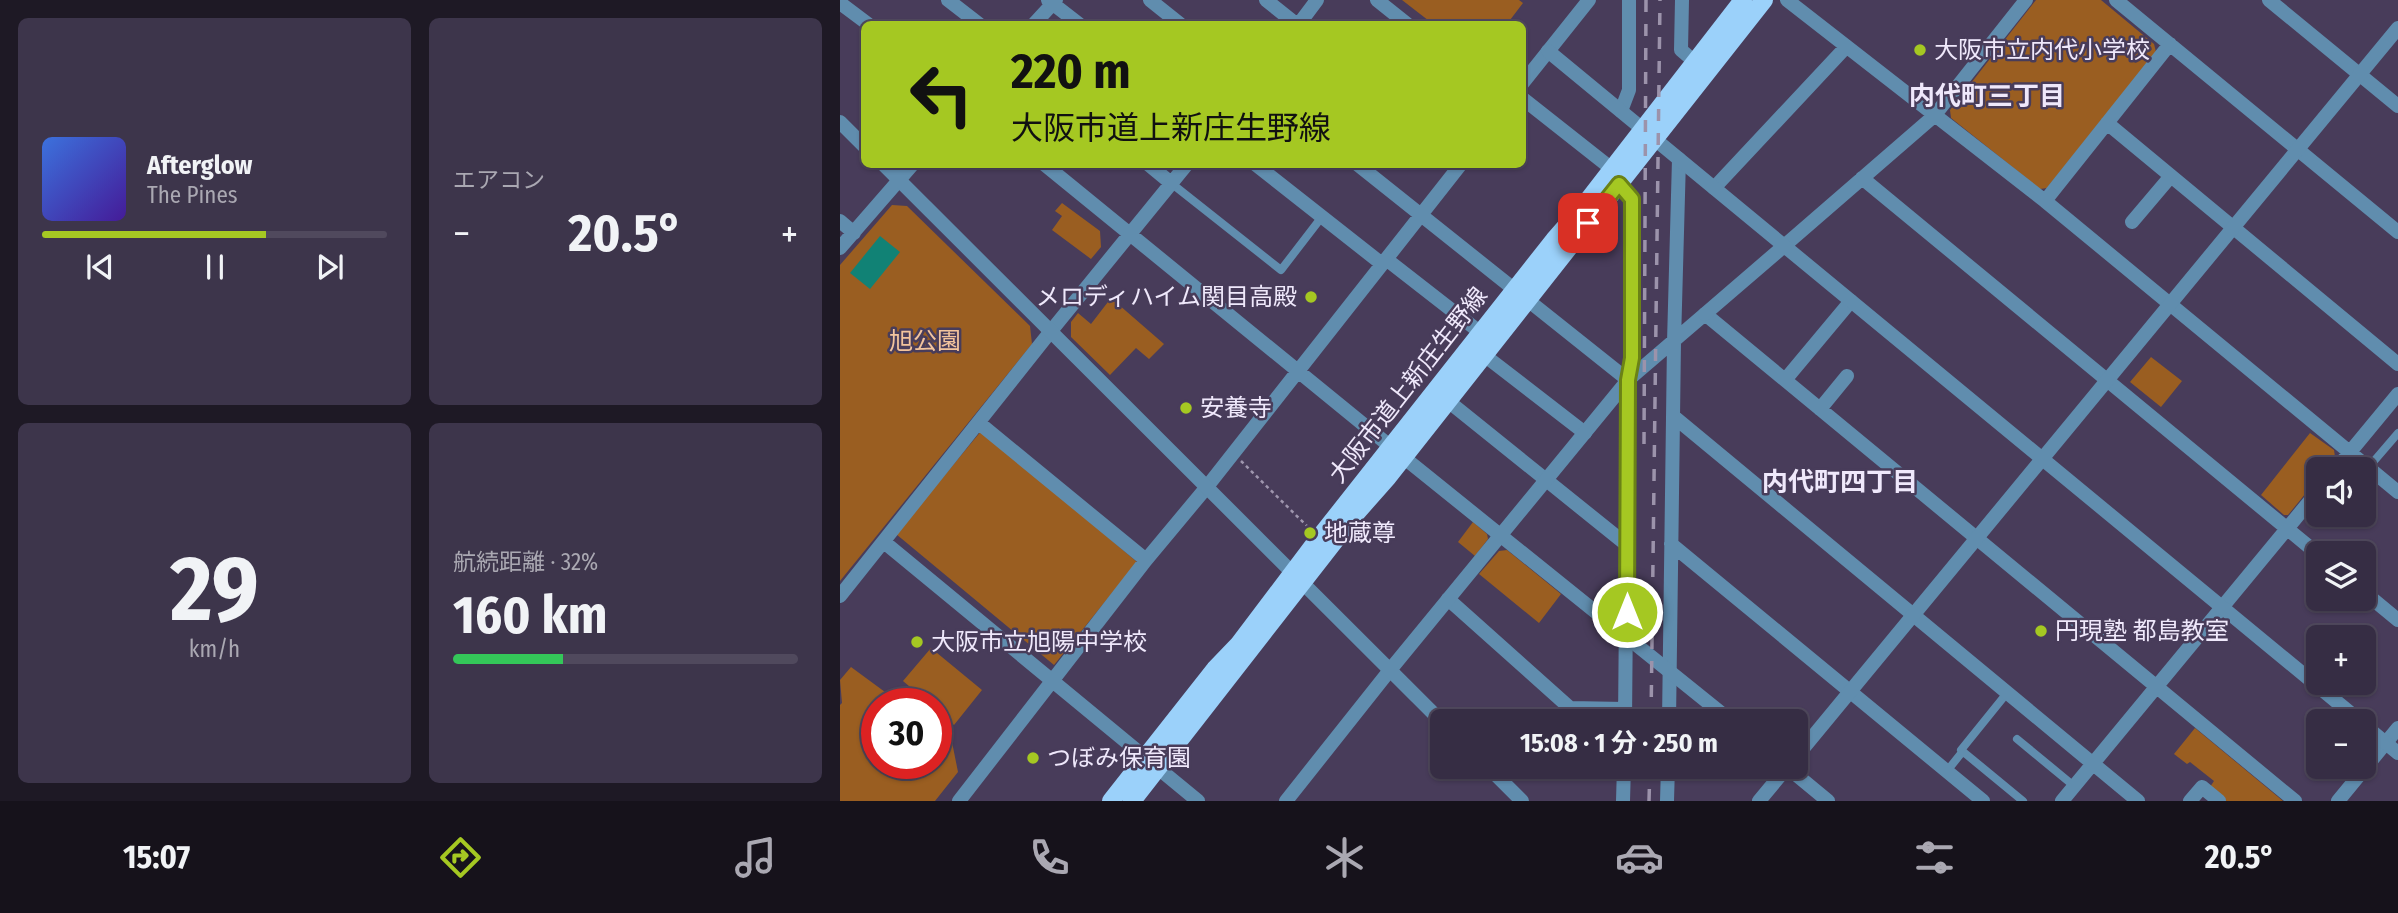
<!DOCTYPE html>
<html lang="ja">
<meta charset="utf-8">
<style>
body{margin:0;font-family:"Fira Sans Condensed","Noto Sans JP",sans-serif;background:#3d354b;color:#f1f3f6;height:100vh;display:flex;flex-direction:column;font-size:26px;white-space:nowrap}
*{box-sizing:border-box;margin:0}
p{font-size:23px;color:#aaa8b2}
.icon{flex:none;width:38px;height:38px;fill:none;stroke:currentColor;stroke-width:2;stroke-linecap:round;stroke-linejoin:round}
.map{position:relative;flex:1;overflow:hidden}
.panel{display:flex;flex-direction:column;gap:18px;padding:18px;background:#1e1925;width:840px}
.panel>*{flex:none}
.top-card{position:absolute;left:21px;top:21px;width:665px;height:147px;border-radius:10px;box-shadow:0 2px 5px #0004,0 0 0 2px #50495d;background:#a5c822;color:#111;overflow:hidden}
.controls{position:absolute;left:1466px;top:457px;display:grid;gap:14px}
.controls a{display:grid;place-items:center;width:70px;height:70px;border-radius:10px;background:#362d44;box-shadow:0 2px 5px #0004,0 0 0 2px #50495d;font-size:35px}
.speed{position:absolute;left:21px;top:688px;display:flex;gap:14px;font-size:35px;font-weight:700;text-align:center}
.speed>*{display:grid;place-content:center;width:91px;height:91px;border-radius:50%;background:#362d44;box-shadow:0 2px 5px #0004,0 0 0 2px #50495d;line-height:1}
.speed .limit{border:10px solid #d22;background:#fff;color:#111}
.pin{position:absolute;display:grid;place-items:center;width:60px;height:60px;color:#fff;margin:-30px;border-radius:14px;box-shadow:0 4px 10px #0006}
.me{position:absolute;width:77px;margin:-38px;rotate:0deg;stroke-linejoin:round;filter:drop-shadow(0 0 5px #0008)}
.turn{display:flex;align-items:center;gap:24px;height:147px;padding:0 35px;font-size:32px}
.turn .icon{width:91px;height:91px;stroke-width:2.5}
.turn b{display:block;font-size:49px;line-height:60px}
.big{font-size:52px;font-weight:700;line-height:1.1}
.panel .tile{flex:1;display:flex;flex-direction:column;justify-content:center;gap:10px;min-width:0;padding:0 24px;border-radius:10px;background:#3d354b}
.panel .dial{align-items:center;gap:0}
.dial b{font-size:91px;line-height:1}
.song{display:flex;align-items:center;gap:21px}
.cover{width:84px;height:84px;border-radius:10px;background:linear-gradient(135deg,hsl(220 70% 55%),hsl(260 70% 35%))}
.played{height:7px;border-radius:4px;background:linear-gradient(90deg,#a5c822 65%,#50495d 65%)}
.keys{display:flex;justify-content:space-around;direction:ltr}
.heat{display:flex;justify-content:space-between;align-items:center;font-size:38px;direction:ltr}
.charge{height:10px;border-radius:5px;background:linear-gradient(90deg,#34c759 32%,#50495d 0)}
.panel .tiles{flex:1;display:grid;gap:18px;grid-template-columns:repeat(2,1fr)}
.trip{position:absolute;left:590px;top:709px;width:378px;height:70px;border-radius:10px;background:#362d44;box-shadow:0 2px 5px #0004,0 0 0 2px #50495d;font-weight:700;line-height:70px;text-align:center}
.tabs{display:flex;height:112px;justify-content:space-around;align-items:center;background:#16121b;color:#aaa8b2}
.tabs .icon{width:49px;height:49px}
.tabs .current{color:#a5c822}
.tabs b{font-size:32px;color:#f1f3f6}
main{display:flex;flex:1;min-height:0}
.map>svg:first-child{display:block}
.green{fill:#9a5e21}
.water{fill:#118275}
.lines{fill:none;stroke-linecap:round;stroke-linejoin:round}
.path{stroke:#9f96ae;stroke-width:2.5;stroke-dasharray:3.5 3.5;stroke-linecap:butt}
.service{stroke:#608dae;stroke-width:8}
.minor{stroke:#608dae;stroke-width:14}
.tertiary{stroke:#608dae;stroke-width:14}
.primary{stroke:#9bd1fa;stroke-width:18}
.rail{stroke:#9c93ab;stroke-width:3.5;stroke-dasharray:12 12;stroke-linecap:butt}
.route-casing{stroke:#6b8216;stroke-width:18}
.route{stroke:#a5c822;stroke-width:12}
.poi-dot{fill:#a5c822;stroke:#483c5a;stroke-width:2.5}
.labels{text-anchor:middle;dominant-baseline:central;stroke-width:5;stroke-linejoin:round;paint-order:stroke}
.poi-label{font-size:24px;fill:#efe8fb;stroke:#483c5a;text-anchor:start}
.park-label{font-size:24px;fill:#f3c49d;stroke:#483c5a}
.street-label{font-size:24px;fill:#efe8fb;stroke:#483c5a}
.neighbourhood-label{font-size:26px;font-weight:bold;fill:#efe8fb;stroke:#483c5a}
</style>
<main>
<section class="panel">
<div class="tiles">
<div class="tile">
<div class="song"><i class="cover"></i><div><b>Afterglow</b><p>The Pines</p></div></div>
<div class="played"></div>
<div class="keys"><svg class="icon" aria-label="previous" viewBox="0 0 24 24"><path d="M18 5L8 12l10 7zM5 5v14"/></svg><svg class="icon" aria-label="pause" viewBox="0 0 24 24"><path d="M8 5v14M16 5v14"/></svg><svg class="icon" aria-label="next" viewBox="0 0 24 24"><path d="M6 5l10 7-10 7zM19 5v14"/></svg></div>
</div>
<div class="tile"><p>エアコン</p>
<div class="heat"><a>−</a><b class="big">20.5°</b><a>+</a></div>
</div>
<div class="tile dial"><b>29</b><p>km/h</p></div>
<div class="tile"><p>航続距離 · 32%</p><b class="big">160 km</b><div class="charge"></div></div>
</div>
</section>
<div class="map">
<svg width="1558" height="801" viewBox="0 0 1558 801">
<rect width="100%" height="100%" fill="#483c5a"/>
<path class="green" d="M562,0H679L683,3L667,24H620L615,21L612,24H593Z
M1196,0H1261L1314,44L1316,52L1207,188L1200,189L1111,118L1110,110Z
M222,203L260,231L261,247L251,259L212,230L222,216L215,211Z
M52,205L67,206L190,326L192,344L0,581V265Z
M271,298L324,344L309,359L296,348L270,375L231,337V322L238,313L251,324Z
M1311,357L1342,381L1321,407L1290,382Z
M142,430L297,562L214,665L56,534Z
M1470,433L1494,450L1495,457L1485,469H1479V477L1448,515H1444L1421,495Z
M633,522L647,534L648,539L635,556L618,542Z
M667,550L721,594L699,623L639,574L659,551Z
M91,648L142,690L114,725L96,710V704L89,703L63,681Z
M11,667L60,703L37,704V763H96V731L112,742L118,772L95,801H0V705L2,703L0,680Z
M1355,728L1443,801H1386L1370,787L1374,781L1350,762L1347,764L1334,754Z"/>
<path class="water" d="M40,236L60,252L30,289L10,273Z"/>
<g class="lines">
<path class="path" d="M401,461L469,528"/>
<path class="service" d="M331,183L441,270L481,218
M1528,468L1558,433
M1167,693L1121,750L1183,801
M1177,739L1234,786
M1107,771L1123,751"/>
<path class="minor" d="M108,0L139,24
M208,0L239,24
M310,0L340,24
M426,0L456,24
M537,0L567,24
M842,0L841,50L855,62
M947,0L1205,201L1558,492
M1276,0L1558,232
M1429,0L1558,106
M0,3L28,24
M194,24L216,0
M459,24L477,0
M682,84L749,0
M682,98L772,169
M781,111L789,90V0
M1267,123L1558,364
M204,164L551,447
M308,164L331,183
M415,164L542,264
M517,164L788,380L865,314L1455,801
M1022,178L1479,555
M779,184L792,199V358L788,380L785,721
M874,188L1006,47
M1205,201L1330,44
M0,221L14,233
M1292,222L1331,176
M944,246L1094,116L1186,0
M0,248L73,164
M546,259L641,333
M644,355L745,433
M945,380L1011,301
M608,401L787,545
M980,409L1007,376
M833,416L1298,801
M139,423L306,560
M1496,469L1558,394
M44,542L358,801
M831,544L1143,801
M1524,592L1558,620
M0,596L211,331L347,164
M608,599L730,708L785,709
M829,721L834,342L839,159
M947,767L988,801
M119,801L306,560L366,488L621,164
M446,801L550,670
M783,801L784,766
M827,801L828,766
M1222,801L1479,490
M1350,801L1362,787L1379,801
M1498,801L1558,728"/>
<path class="tertiary" d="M708,51L1520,721
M0,122L24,146
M43,164L602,722
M865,314L944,246
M557,452L891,721
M550,670L788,380
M1524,725L1558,753
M956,757L1558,28
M647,766L682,801
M919,801L948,766"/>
<path class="primary" d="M271,801L375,669L399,644L479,538L714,240L742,208L903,0
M292,801L518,511L548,477L924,0"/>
<path class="rail" d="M804,444L806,0
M811,721L820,0
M809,801L810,766"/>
</g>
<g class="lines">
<g class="route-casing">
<path id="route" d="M748,223L779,184L792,199V358L788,380L787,612"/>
</g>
<use href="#route" class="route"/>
</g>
<g class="poi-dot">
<circle cx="1080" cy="50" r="7"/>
<circle cx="471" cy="297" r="7"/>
<circle cx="346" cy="408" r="7"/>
<circle cx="470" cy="533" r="7"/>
<circle cx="1201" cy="631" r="7"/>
<circle cx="77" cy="642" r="7"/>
<circle cx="193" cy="758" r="7"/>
</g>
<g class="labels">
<g class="poi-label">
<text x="1094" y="50">大阪市立内代小学校</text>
<text x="457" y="297" text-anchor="end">メロディハイム関目高殿</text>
<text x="360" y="408">安養寺</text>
<text x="484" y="533">地蔵尊</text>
<text x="1215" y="631">円現塾 都島教室</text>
<text x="91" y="642">大阪市立旭陽中学校</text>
<text x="207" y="758">つぼみ保育園</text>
</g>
<g class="park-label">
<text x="85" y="341">旭公園</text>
</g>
<g class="street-label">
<text transform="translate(568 385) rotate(-52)">大阪市道上新庄生野線</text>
</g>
<g class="neighbourhood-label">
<text x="1147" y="96">内代町三丁目</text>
<text x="1000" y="482">内代町四丁目</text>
</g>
</g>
</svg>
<div class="controls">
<a><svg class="icon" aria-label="sound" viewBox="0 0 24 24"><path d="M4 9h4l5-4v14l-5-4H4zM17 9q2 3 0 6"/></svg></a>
<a><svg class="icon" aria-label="layers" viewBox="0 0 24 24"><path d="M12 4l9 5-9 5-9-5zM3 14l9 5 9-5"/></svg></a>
<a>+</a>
<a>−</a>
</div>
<div class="speed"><div class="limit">30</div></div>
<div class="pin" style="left:748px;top:223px;background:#d93025"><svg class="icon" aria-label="arrive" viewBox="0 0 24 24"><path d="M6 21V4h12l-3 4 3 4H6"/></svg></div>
<svg class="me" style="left:787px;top:612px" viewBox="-20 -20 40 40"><circle r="17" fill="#a5c822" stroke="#fff" stroke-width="3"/><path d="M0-11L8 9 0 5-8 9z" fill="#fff"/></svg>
<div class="trip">15:08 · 1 分 · 250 m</div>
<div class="top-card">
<div class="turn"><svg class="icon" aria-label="left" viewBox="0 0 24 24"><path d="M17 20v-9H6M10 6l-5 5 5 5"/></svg><div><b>220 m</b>大阪市道上新庄生野線</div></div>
</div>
</div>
</main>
<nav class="tabs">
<b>15:07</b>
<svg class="icon current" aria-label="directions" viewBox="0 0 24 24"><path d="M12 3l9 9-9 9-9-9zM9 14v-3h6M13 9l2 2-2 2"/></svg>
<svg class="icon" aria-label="music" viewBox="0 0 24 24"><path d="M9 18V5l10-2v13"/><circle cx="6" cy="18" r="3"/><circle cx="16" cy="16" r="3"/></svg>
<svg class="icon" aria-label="phone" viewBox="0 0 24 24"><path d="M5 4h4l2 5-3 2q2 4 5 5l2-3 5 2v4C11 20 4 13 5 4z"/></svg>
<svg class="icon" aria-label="climate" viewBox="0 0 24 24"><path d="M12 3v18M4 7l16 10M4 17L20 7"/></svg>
<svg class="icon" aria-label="car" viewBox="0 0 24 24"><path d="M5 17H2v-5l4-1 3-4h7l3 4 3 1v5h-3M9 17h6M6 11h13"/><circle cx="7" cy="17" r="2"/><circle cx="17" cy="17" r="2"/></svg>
<svg class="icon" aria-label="filters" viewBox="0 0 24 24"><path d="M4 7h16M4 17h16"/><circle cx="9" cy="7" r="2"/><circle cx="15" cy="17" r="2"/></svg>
<b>20.5°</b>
</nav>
